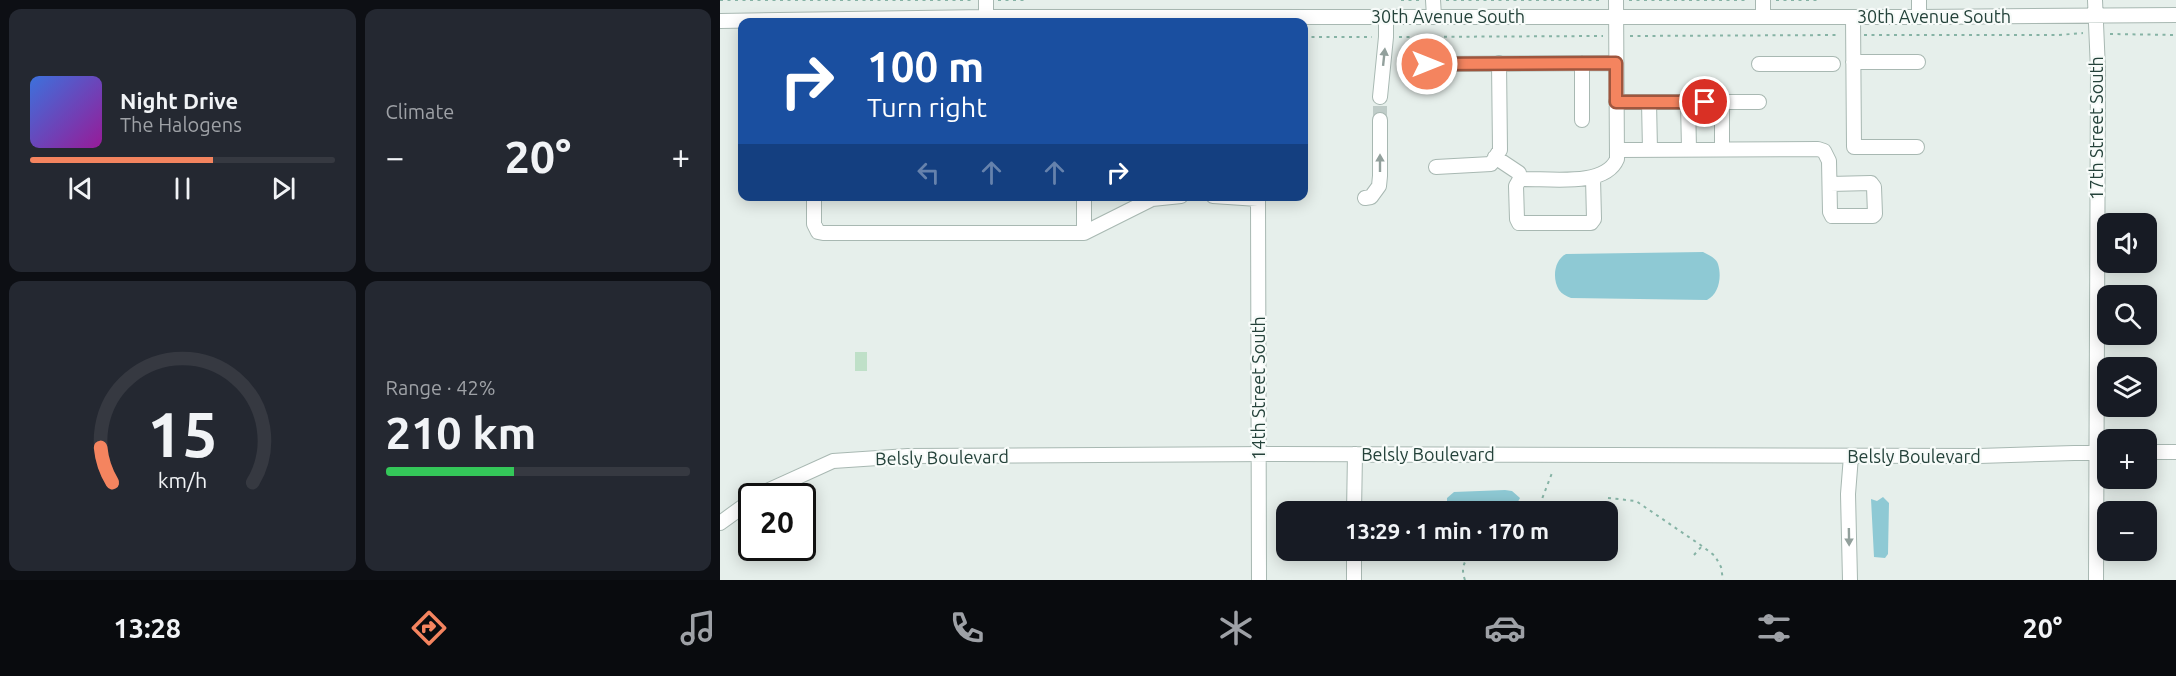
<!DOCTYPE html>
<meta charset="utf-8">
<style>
body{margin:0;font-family:Ubuntu,sans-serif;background:#242831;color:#f1f3f6;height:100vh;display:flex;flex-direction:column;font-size:22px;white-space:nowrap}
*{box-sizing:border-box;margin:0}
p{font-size:20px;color:#9ea1a6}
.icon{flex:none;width:33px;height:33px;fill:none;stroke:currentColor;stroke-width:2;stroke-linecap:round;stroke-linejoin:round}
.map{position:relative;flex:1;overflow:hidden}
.sheet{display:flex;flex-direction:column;gap:9px;padding:9px;background:#0d0f14;width:720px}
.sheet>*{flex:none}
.top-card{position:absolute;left:18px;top:18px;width:570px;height:183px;border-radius:12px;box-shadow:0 3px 15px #0003;background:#1a4fa0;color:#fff;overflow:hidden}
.controls{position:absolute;left:1377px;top:213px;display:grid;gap:12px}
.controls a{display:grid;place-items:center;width:60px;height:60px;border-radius:12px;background:#171b24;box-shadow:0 3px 15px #0003;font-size:30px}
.speed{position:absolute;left:18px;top:483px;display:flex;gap:12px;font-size:30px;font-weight:700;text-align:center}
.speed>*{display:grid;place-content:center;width:78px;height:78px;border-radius:50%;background:#171b24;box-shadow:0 3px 15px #0003;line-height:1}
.speed .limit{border:3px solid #111;border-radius:9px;background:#fff;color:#111}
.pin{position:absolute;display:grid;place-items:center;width:51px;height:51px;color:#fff;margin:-26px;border:3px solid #fff;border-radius:50%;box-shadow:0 2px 6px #0007}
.me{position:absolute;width:66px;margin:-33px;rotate:90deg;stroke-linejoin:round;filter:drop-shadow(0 0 4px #0008)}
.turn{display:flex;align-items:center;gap:21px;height:126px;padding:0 30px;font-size:27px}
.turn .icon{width:78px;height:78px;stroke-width:2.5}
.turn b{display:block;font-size:42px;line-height:51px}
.lanes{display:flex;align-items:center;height:57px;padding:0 30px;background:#0003;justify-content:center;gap:30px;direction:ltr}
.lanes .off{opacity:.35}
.big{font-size:45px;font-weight:600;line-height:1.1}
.sheet .card{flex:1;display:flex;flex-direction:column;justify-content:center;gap:9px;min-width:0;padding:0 21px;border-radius:12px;background:#242831}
.sheet .dial{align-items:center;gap:0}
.dial svg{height:156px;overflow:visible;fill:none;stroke:#363941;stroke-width:7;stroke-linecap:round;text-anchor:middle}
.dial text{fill:#f1f3f6;stroke:none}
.song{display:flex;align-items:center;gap:18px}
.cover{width:72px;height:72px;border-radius:9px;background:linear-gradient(135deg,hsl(220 70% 55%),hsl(300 70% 35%))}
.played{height:6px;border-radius:3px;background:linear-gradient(90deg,#f4845f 60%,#363941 60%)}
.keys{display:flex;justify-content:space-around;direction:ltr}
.heat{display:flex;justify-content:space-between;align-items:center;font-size:33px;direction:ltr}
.charge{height:9px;border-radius:4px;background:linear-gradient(90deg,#34c759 42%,#363941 0)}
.sheet .tiles{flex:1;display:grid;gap:9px;grid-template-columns:repeat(2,1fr)}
.trip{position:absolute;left:556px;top:501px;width:342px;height:60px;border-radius:12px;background:#171b24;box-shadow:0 3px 15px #0003;font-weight:600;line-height:60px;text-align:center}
.tabs{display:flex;height:96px;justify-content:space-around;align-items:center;background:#090b0e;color:#9ea1a6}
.tabs .icon{width:42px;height:42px}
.tabs .active{color:#f4845f}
.tabs b{font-size:27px;color:#f1f3f6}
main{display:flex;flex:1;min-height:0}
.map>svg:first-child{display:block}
.green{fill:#bfe0c8}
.water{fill:#8ec9d4}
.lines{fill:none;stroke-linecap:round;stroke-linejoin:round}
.minor-tunnel{stroke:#bfccc8;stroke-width:14;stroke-dasharray:14 7;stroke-linecap:butt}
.minor-casing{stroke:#a8b8b2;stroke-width:16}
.path{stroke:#86b3a5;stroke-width:2;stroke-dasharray:3 4.5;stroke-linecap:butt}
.minor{stroke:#fff;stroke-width:14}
.oneway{fill:#92a09c}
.route-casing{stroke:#9f563e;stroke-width:15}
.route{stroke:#f4845f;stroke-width:10}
.labels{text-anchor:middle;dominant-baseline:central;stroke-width:4.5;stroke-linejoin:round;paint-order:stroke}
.street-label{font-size:18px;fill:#24423a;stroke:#f7fbf9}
</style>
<main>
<section class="sheet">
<div class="tiles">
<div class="card">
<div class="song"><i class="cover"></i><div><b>Night Drive</b><p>The Halogens</p></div></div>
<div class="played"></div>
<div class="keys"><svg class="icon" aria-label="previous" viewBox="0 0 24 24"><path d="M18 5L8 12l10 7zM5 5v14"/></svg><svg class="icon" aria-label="pause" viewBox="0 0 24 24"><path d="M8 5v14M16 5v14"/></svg><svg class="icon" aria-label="next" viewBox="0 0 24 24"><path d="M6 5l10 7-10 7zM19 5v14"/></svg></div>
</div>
<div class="card"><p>Climate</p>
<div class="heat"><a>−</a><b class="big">20°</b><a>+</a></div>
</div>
<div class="card dial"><svg viewBox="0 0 100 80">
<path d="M14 69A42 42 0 1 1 86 69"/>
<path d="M14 69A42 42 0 0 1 8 51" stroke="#f4845f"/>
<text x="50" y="56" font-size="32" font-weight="700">15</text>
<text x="50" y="72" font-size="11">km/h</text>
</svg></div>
<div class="card"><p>Range · 42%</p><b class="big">210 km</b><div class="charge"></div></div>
</div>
</section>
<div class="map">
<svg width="1456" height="580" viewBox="0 0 1456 580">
<rect width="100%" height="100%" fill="#e6efeb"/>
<path class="green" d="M135,352H147V371H135Z"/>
<path class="water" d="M983,252C989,255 996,258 998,264C1002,277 999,294 987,300L851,298C846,296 842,294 839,290C832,279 834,260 846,254Z
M785,490L792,491L800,498L794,509L788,512L727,511V498L734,492Z
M1163,497L1169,503L1168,554L1165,558L1154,557L1151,499L1157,501Z"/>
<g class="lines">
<path class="minor-tunnel" d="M660,120V97"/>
<g class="minor-casing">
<path id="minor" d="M713,0L714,16
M1043,0V17
M1199,0V17
M1375,0L1378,70L1376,580
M266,17V0
M1133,17L1134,147H1197
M0,21L266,17H1199L1456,15
M1133,62H1198
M862,63V120
M707,64L896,63
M1039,64H1113
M660,97L666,37V16
M896,102H1039
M929,102L930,150
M968,102L969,149
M1002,102V149
M897,150L1098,149L1104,151L1109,161L1110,212L1112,216H1153L1155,214L1154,187L1151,183L1110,184
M775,157L799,173L800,179
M716,167L771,164L780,150L779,63
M873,178L874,219L871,223H799L797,219L796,186L800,179C827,178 885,188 897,159L896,0
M94,196V224L98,232L103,233H364L432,199L461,196
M364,196V233
M493,196L538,199
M538,196L539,580
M645,198L651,197L659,186L660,176V120
M1426,452H1456
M36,496L113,461L188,456L557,454L1259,456L1388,452
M634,512L635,454
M0,523L32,500
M634,580V550
M1130,580L1128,494L1131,456"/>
</g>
<path class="path" d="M0,0H254
M278,0H308
M681,0H699
M726,0H882
M909,0H1029
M1056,0H1101
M1390,34L1456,35
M1144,35H1339L1363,33
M910,36L1120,35
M584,37H652
M679,37L883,36
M888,498L916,501L982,546L995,556L1001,567L1003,580
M817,512L832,473
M763,550V551
M974,555L982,546
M745,580C740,567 745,560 754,550"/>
<use href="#minor" class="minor"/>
</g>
<defs><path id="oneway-solid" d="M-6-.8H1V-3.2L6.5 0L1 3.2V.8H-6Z" transform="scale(1.5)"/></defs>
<g class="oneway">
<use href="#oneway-solid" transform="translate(664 57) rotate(-84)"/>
<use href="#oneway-solid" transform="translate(660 163) rotate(-90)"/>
<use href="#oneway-solid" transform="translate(1129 537) rotate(89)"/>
</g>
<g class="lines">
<g class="route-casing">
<path id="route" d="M707,64L896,63V102H985"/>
</g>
<use href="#route" class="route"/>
</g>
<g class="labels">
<g class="street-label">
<text x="728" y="16">30th Avenue South</text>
<text x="1214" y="16">30th Avenue South</text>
<text transform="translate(1376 128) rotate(-90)">17th Street South</text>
<text transform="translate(538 388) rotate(-90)">14th Street South</text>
<text x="708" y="454">Belsly Boulevard</text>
<text x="1194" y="456">Belsly Boulevard</text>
<text transform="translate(222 457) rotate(-1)">Belsly Boulevard</text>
</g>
</g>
</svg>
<div class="controls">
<a><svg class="icon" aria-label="sound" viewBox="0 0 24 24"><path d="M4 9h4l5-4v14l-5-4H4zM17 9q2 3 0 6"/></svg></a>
<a><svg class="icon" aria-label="search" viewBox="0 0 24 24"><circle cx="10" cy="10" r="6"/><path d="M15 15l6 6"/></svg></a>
<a><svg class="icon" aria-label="layers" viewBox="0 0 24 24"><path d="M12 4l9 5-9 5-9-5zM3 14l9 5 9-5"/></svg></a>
<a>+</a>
<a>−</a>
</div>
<div class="speed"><div class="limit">20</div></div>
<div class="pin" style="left:985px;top:102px;background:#d93025"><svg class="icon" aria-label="arrive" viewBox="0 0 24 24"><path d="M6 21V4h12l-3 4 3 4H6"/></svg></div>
<svg class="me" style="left:707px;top:64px" viewBox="-20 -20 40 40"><circle r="17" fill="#f4845f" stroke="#fff" stroke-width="3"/><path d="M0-11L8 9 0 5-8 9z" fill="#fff"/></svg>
<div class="trip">13:29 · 1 min · 170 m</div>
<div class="top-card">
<div class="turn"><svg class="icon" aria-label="right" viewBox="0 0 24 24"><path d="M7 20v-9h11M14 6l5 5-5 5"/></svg><div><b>100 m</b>Turn right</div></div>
<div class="lanes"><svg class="icon off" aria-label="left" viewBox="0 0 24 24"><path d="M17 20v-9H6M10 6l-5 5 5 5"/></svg><svg class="icon off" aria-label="ahead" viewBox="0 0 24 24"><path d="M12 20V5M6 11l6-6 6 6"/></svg><svg class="icon off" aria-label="ahead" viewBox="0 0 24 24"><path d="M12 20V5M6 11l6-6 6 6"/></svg><svg class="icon" aria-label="right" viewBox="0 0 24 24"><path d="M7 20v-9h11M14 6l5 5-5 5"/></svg></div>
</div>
</div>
</main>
<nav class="tabs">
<b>13:28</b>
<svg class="icon active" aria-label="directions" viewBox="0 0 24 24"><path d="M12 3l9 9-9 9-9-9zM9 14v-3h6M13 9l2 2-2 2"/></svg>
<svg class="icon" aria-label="music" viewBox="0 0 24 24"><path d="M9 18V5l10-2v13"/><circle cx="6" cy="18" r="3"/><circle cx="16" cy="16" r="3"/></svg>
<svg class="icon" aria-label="phone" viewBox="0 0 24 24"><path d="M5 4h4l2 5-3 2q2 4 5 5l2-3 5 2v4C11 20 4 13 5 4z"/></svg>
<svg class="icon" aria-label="climate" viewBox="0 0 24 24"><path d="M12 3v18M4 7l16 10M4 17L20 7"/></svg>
<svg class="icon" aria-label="car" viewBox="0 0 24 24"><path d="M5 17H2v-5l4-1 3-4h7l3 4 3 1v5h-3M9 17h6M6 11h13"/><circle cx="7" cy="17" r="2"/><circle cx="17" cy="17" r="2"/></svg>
<svg class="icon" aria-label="filters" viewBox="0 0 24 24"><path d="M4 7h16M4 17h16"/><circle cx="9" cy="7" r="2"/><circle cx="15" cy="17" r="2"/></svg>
<b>20°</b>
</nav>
